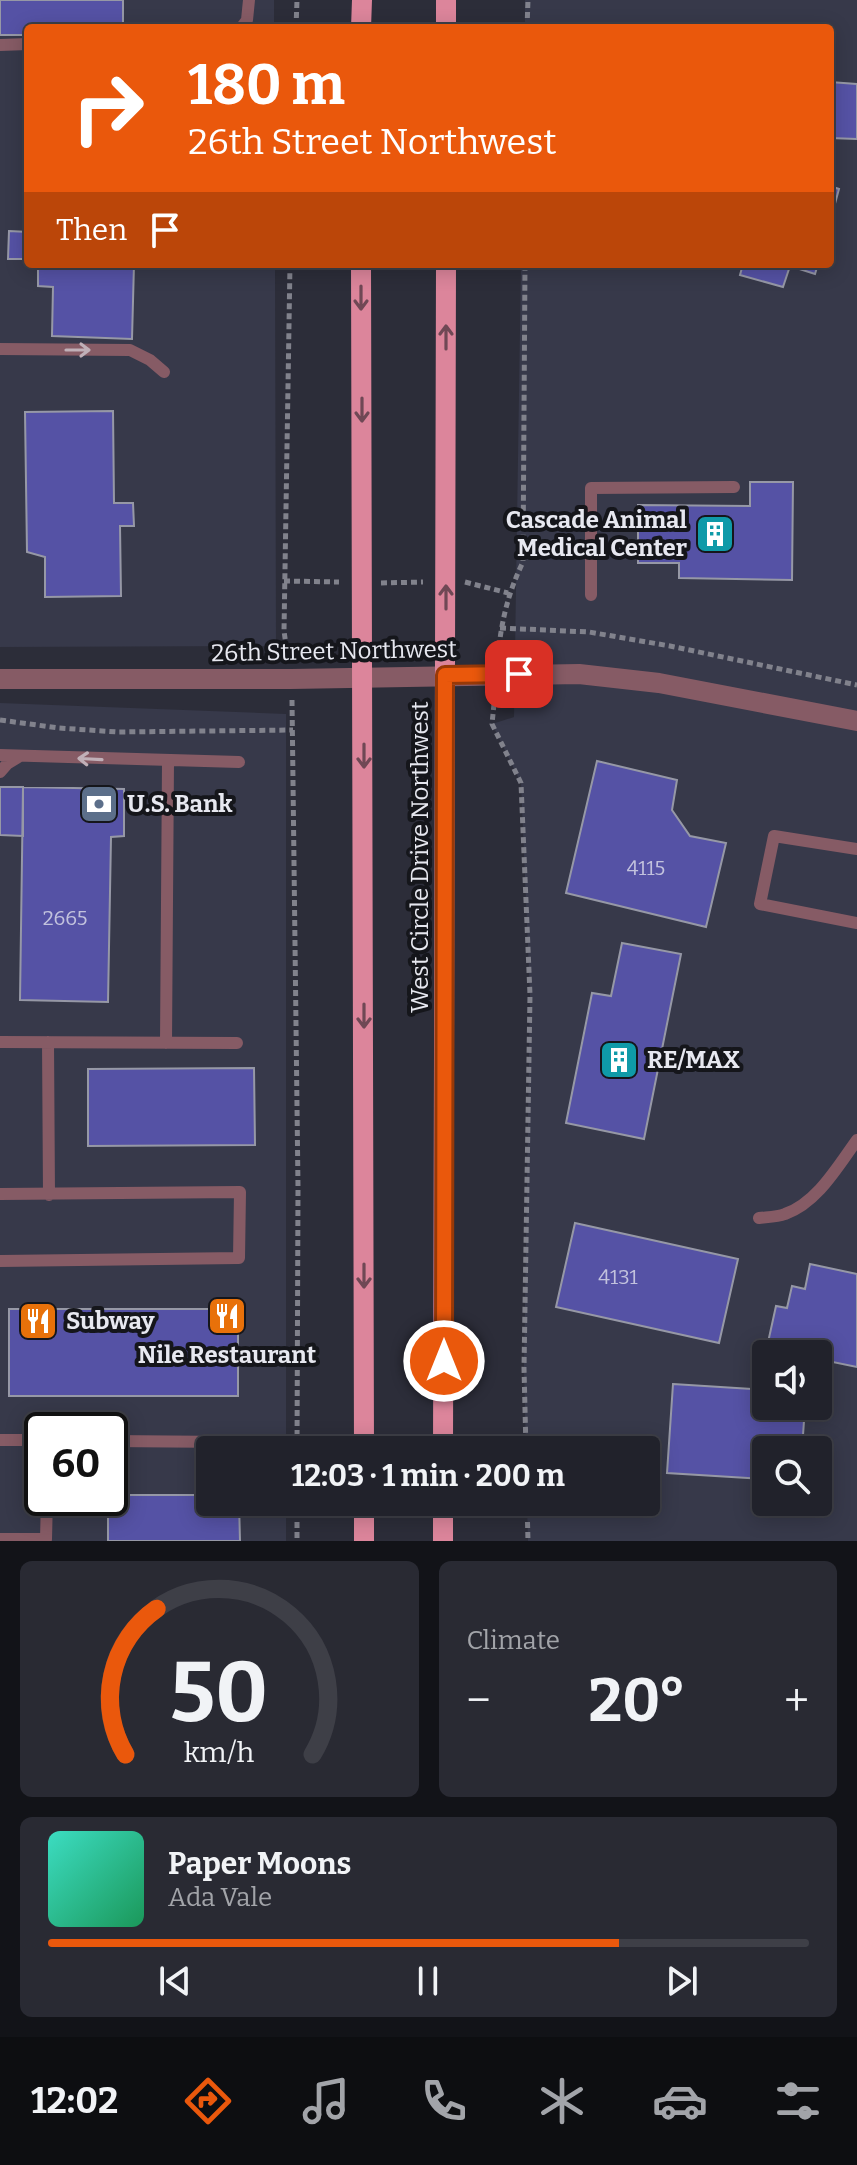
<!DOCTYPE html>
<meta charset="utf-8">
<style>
body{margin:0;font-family:Bitter,serif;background:#292a33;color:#f1f3f6;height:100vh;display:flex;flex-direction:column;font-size:30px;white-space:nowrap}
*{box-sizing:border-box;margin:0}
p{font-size:26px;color:#a2a4a9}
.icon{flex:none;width:44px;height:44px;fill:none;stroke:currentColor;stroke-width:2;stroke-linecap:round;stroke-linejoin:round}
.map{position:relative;height:1541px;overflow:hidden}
.details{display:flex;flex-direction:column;gap:20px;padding:20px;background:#121318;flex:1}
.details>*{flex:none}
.top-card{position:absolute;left:24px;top:24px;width:810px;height:244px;border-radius:8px;box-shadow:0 4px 20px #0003,0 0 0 2px #3e3f47;background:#ea580c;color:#fff;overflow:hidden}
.buttons{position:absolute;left:752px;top:1340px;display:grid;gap:16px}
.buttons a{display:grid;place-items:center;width:80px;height:80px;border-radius:8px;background:#21222b;box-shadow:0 4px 20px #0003,0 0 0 2px #3e3f47;font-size:40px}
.speed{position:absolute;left:24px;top:1412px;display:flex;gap:16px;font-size:40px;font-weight:700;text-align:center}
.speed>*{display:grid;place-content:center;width:104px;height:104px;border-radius:50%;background:#21222b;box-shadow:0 4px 20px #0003,0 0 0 2px #3e3f47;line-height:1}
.speed .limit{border:4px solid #111;border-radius:12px;background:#fff;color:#111}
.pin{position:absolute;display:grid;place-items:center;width:68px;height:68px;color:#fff;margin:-34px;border-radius:16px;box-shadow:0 4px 12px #0006}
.me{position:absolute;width:88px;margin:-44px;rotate:0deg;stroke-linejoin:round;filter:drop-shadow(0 0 6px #0008)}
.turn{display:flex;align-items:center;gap:28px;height:168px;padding:0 32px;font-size:36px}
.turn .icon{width:104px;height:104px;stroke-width:2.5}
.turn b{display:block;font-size:56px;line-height:68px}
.then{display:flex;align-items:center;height:76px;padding:0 32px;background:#0003;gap:16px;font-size:30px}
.big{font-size:60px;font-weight:700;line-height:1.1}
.details .widget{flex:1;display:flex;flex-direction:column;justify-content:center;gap:12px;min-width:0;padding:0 28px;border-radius:12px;background:#292a33}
.details .dial{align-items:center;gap:0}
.dial svg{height:208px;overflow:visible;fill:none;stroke:#3e3f47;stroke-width:7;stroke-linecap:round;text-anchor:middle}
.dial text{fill:#f1f3f6;stroke:none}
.song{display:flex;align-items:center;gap:24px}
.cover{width:96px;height:96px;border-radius:12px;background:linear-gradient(135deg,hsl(170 70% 55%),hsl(150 70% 35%))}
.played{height:8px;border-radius:4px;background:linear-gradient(90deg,#ea580c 75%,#3e3f47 75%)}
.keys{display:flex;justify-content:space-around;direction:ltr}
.heat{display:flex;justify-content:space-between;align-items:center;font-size:44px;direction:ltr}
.details .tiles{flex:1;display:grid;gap:20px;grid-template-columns:1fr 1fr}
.widget:last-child{grid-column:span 2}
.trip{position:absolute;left:196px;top:1436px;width:464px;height:80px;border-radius:8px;background:#21222b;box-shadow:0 4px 20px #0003,0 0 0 2px #3e3f47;font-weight:700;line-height:80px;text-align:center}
.tab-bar{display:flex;height:128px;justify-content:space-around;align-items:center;background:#0d0e11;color:#a2a4a9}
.tab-bar .icon{width:56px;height:56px}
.tab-bar .active{color:#ea580c}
.tab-bar b{font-size:36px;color:#f1f3f6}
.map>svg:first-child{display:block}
.built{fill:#37394a;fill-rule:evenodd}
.building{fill:#5552a5;stroke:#9698a6;stroke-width:2}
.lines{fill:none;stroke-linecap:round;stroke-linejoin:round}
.path{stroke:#81828c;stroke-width:5;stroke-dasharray:6 4;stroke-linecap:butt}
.service{stroke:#865b65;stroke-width:12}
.tertiary{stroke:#865b65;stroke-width:20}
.primary{stroke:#dc859b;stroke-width:20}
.oneway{stroke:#6f4855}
.oneway2{stroke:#c0b0b8}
.route-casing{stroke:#983908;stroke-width:20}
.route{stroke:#ea580c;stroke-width:14}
.labels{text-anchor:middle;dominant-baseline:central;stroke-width:8;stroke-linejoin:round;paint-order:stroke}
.number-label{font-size:20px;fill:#c2c2dd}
.poi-label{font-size:24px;font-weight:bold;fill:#e7e8f0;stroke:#15161b;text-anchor:start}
.street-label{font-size:24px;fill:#e7e8f0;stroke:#15161b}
</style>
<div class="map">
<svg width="857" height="1541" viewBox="0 0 857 1541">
<rect width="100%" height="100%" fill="#2c2d39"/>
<path class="built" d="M0,0H274V28H28V264H275L276,646L0,647Z
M525,0H857V1541H528L527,1502H646V1450H526L524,1368L530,995L521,783L492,724L514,717L521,264H830V28H525ZM766,1354H818V1406H766ZM766,1450H818V1502H766Z
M0,703L286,714V1450H210V1502H286V1541H0ZM42,1430H110V1498H42Z"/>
<path class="building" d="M0,0H123V28H28V35H0Z
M830,82L857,84V139L830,138Z
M830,186L839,189L830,222Z
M9,231L28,232V259H8Z
M38,264H134L132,339L52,336L53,287L38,286Z
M743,264H818L815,274L790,266L783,287L740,275Z
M113,411L114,503H133L134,526H120L121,596L45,597V557L27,552L25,412Z
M750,482H793L792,580L679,578V563H638V505L750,506Z
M597,761L677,780L672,810L690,836L726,843L706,927L566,893Z
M0,787H23V836L0,835Z
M23,787L124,789V836L111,837L108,1002L20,1000Z
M622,943L681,954L644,1139L566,1123L592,993L611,996Z
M254,1068L255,1145L88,1146V1069Z
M575,1223L738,1259L719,1343L556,1307Z
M810,1264L857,1274V1367L818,1359V1354H797L767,1347L776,1306L787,1308L792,1286L805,1289Z
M9,1309H238V1396H9Z
M673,1384L766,1390V1406H805L802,1450H766V1479L667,1473Z
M110,1495H210V1502H239L240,1541H108V1498Z"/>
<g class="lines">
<path class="path" d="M296,28L297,0
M527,28L528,0
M284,581L339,582
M465,582L508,593
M381,583L423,582
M500,628L589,632L670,646L857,685
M498,657C501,622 508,593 523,562L525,264
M288,659L284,631L290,264
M495,694L492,724L521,783L530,995L524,1368L526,1450
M292,700L298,1187L297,1450
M0,720L59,728L118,732L293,730
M297,1502V1541
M527,1502L528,1541"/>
<path class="service" d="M241,28L247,20L249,0
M0,45L28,44
M0,349L130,350L150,360L164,372
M591,595V488L734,487
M0,755L239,762
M0,772L7,764L20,756
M857,849L774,836L760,904L857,923
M0,1042L237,1043
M48,1042L49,1195
M166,1043L168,762
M0,1194L240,1192L239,1258L0,1261
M759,1218C768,1217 777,1217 785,1214C817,1203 838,1166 857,1140
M0,1440H42
M110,1441L231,1442
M0,1539H46L47,1498"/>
<path class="tertiary" d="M0,679H291L579,674L659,683L857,721"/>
<path class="primary" d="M361,28L362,0
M446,28V0
M361,264L364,1450
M443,1450L446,264
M364,1502V1541
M443,1541V1502"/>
</g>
<defs><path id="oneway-shaft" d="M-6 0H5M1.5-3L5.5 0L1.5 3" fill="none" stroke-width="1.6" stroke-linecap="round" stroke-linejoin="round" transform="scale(2)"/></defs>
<g class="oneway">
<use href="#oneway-shaft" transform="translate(361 298) rotate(90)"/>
<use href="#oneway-shaft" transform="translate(446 337) rotate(-90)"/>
<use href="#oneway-shaft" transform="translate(362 410) rotate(90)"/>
<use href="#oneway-shaft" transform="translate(446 597) rotate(-90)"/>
<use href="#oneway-shaft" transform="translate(364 756) rotate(90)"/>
<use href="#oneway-shaft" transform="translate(364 1016) rotate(90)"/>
<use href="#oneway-shaft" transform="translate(364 1276) rotate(90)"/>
</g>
<g class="oneway2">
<use href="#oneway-shaft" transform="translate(78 350)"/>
<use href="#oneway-shaft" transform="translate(90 759) rotate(-177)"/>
</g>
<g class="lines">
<g class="route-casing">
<path id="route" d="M444,1361L445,675L519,674"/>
</g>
<use href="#route" class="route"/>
</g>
<defs>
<g id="building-square" transform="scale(2)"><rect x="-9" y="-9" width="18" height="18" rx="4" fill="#0f9aa8" stroke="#15161b"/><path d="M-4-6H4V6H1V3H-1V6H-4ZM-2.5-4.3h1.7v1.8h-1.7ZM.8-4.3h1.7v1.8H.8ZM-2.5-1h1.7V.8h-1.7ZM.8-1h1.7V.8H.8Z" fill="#fff"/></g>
<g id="bank-square" transform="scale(2)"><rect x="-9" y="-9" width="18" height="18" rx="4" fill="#5c6f8a" stroke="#15161b"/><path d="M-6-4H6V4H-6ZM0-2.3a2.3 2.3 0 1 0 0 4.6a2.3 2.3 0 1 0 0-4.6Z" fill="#fff"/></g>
<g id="restaurant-square" transform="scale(2)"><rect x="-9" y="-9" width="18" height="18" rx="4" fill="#e8710a" stroke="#15161b"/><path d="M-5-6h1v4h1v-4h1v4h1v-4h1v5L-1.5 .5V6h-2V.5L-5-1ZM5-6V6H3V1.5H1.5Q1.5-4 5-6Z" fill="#fff"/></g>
</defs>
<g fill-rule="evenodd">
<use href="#building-square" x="715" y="534"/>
<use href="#bank-square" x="99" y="804"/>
<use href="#building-square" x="619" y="1060"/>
<use href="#restaurant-square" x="227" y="1316"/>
<use href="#restaurant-square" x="38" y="1321"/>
</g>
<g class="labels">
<g class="number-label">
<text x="646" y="868">4115</text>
<text x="65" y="918">2665</text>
<text x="618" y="1277">4131</text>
</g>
<g class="poi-label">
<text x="687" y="520" text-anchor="end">Cascade Animal<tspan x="687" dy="28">Medical Center</tspan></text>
<text x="127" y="804">U.S. Bank</text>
<text x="647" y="1060">RE/MAX</text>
<text x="66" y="1321">Subway</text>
<text x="227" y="1355" text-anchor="middle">Nile Restaurant</text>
</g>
<g class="street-label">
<text transform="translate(334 651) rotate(-1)">26th Street Northwest</text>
<text transform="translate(420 857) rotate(-90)">West Circle Drive Northwest</text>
</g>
</g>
</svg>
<div class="buttons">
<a><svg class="icon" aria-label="sound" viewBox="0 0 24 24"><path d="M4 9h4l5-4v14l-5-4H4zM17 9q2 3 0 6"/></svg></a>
<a><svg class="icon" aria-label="search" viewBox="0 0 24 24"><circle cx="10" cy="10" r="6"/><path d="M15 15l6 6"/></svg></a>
</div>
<div class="speed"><div class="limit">60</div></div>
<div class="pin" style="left:519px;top:674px;background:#d93025"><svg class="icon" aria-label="arrive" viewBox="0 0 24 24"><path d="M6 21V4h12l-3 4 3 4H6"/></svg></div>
<svg class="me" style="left:444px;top:1361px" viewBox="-20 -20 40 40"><circle r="17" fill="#ea580c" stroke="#fff" stroke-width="3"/><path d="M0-11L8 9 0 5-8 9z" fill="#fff"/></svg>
<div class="trip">12:03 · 1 min · 200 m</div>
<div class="top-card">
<div class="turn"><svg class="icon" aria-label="right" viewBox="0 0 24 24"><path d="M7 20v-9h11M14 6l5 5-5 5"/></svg><div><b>180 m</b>26th Street Northwest</div></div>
<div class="then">Then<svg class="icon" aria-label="arrive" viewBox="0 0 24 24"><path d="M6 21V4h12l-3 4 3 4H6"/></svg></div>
</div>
</div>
<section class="details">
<div class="tiles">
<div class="widget dial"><svg viewBox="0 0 100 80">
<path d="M14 69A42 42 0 1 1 86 69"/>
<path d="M14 69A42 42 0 0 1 26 13" stroke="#ea580c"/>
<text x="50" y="56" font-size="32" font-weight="700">50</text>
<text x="50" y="72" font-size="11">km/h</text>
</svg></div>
<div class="widget"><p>Climate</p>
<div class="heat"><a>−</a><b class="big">20°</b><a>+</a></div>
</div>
<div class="widget">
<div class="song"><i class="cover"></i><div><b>Paper Moons</b><p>Ada Vale</p></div></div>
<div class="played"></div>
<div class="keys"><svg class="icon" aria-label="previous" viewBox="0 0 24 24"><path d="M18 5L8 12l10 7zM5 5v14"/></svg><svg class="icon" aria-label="pause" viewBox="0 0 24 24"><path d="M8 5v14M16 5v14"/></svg><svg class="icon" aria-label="next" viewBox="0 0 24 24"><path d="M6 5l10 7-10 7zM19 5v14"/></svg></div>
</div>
</div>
</section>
<nav class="tab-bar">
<b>12:02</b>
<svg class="icon active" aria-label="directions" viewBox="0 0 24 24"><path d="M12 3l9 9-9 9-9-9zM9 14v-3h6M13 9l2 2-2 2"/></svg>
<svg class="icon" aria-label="music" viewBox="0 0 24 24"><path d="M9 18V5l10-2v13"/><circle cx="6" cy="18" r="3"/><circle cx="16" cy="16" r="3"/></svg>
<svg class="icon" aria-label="phone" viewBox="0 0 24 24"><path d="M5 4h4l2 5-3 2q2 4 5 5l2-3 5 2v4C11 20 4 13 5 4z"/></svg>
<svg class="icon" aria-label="climate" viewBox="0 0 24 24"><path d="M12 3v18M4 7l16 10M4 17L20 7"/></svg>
<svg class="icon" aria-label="car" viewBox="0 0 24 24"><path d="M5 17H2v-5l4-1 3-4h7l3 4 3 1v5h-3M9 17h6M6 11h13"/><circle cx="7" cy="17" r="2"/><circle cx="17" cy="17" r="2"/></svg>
<svg class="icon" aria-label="filters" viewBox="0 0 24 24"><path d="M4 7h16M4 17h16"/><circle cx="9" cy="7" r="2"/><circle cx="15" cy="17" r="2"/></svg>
</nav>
